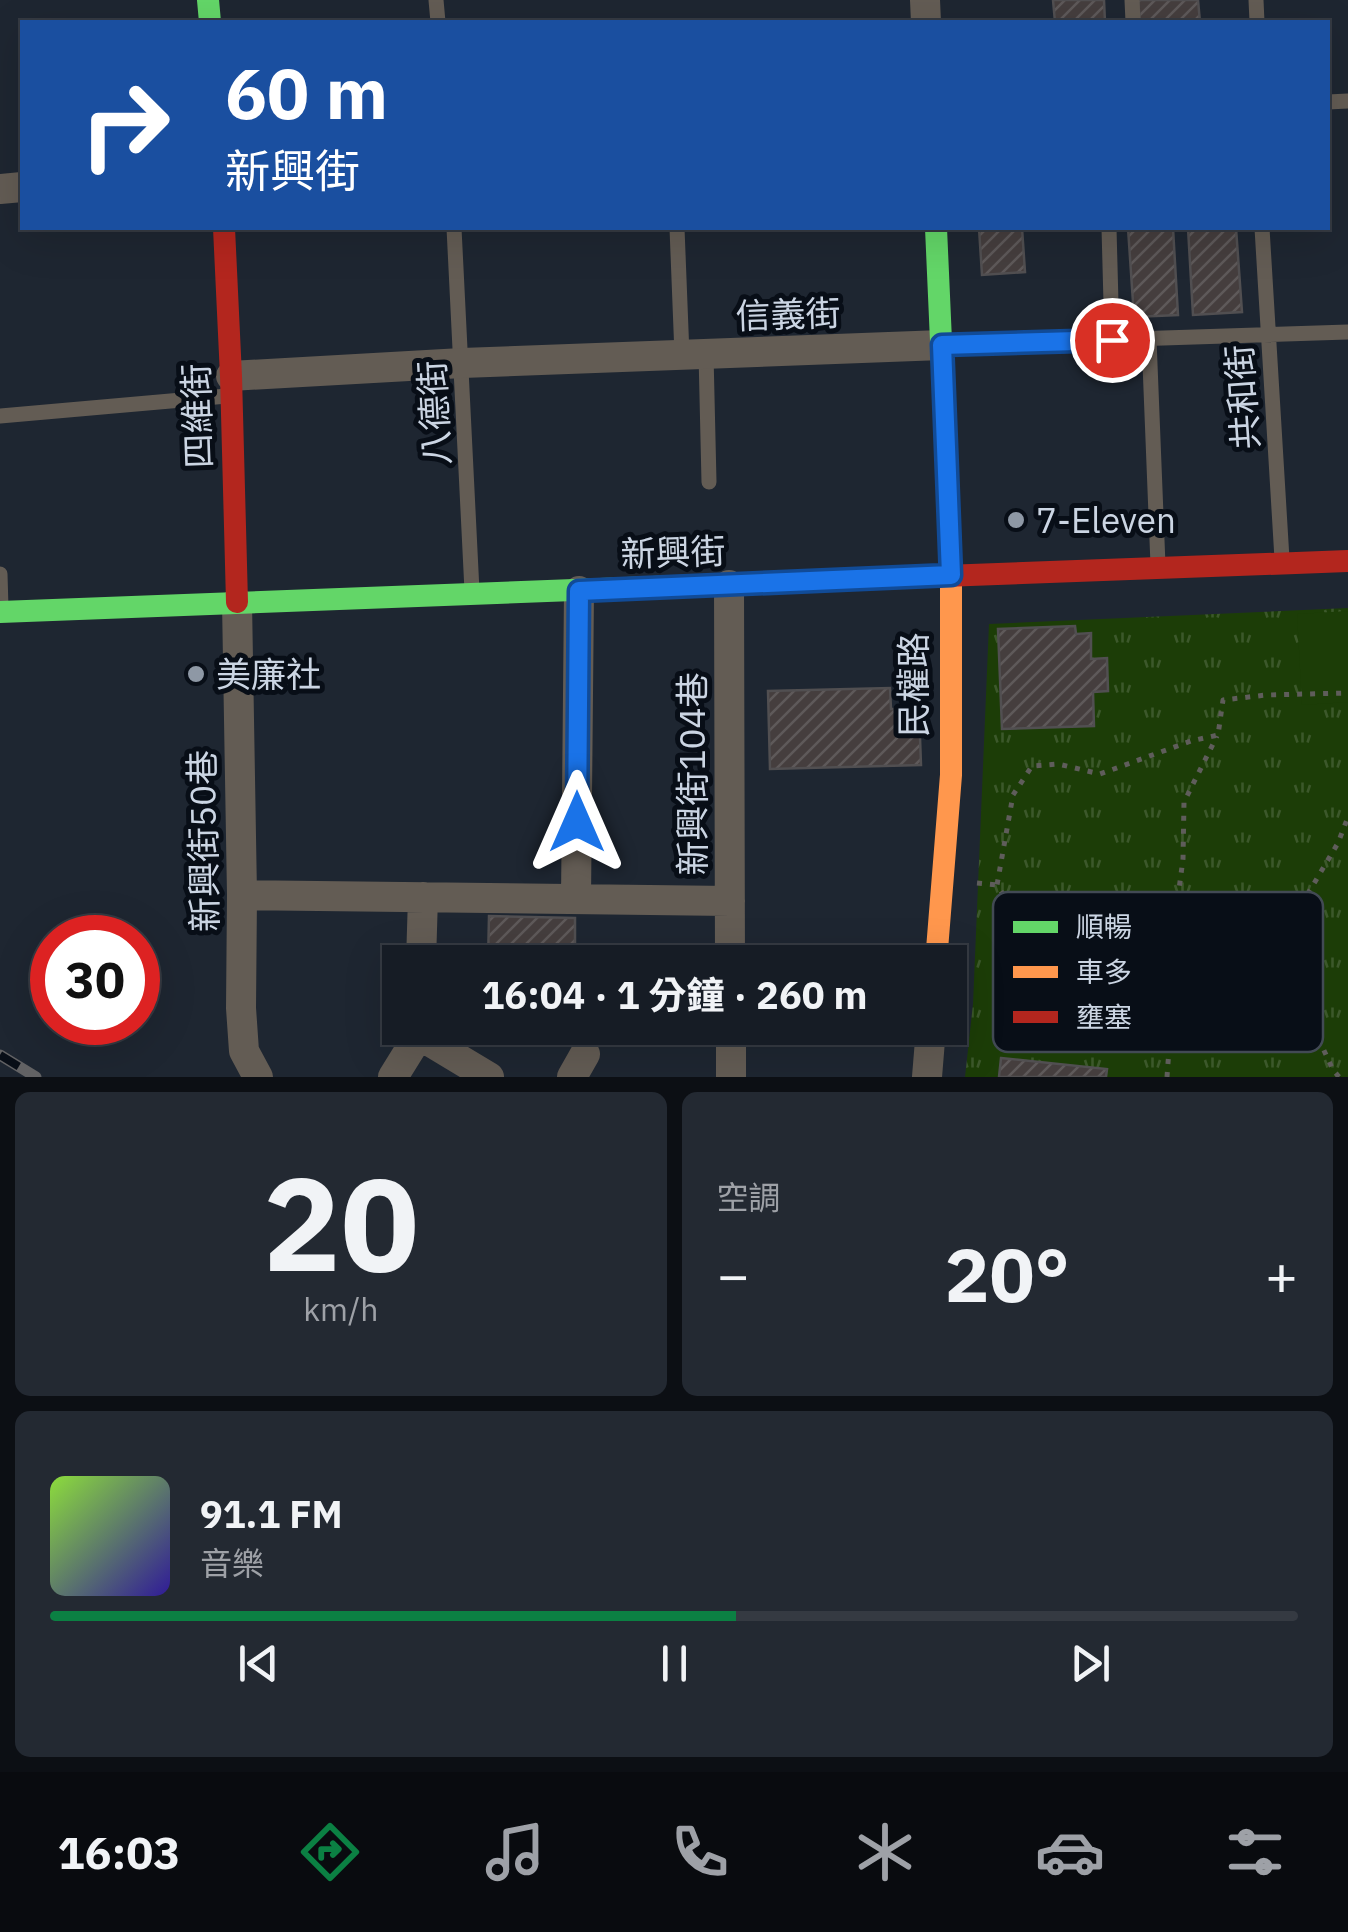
<!DOCTYPE html>
<html lang="zh-TW">
<meta charset="utf-8">
<style>
body{margin:0;font-family:"IBM Plex Sans","Noto Sans TC",sans-serif;background:#232932;color:#f1f3f6;height:100vh;display:flex;flex-direction:column;font-size:38px;white-space:nowrap}
*{box-sizing:border-box;margin:0}
p{font-size:32px;color:#9ea1a7}
.icon{flex:none;width:55px;height:55px;fill:none;stroke:currentColor;stroke-width:2;stroke-linecap:round;stroke-linejoin:round}
.map{position:relative;height:1077px;overflow:hidden}
.drawer{display:flex;flex-direction:column;gap:15px;padding:15px;background:#0c0f14;flex:1}
.drawer>*{flex:none}
.hud{position:absolute;left:20px;top:20px;width:1310px;height:210px;border-radius:0px;box-shadow:0 10px 40px #0002,0 0 0 2px #353a42;background:#1a4fa0;color:#fff;overflow:hidden}
.speed{position:absolute;left:30px;top:915px;display:flex;gap:20px;font-size:50px;font-weight:700;text-align:center}
.speed>*{display:grid;place-content:center;width:130px;height:130px;border-radius:50%;background:#161c25;box-shadow:0 10px 40px #0002,0 0 0 2px #353a42;line-height:1}
.speed .limit{border:15px solid #d22;background:#fff;color:#111}
.pin{position:absolute;display:grid;place-items:center;width:85px;height:85px;color:#fff;margin:-42px;border:5px solid #fff;border-radius:50%;box-shadow:0 2px 10px #0007}
.me{position:absolute;width:110px;margin:-55px;rotate:0deg;stroke-linejoin:round;filter:drop-shadow(0 0 8px #0008)}
.turn{display:flex;align-items:center;gap:35px;height:210px;padding:0 40px;font-size:45px}
.turn .icon{width:130px;height:130px;stroke-width:2.5}
.turn b{display:block;font-size:70px;line-height:85px}
.big{font-size:75px;font-weight:700;line-height:1.1}
.drawer .widget{flex:1;display:flex;flex-direction:column;justify-content:center;gap:15px;min-width:0;padding:0 35px;border-radius:15px;background:#232932}
.drawer .dial{align-items:center;gap:0}
.dial b{font-size:130px;line-height:1}
.song{display:flex;align-items:center;gap:30px}
.cover{width:120px;height:120px;border-radius:15px;background:linear-gradient(135deg,hsl(90 70% 55%),hsl(250 70% 35%))}
.played{height:10px;border-radius:5px;background:linear-gradient(90deg,#0b8043 55%,#353a42 55%)}
.keys{display:flex;justify-content:space-around;direction:ltr}
.heat{display:flex;justify-content:space-between;align-items:center;font-size:55px;direction:ltr}
.drawer .tiles{flex:1;display:grid;gap:15px;grid-template-columns:1fr 1fr}
.widget:last-child{grid-column:span 2}
.trip{position:absolute;left:382px;top:945px;width:585px;height:100px;border-radius:0px;background:#161c25;box-shadow:0 10px 40px #0002,0 0 0 2px #353a42;font-weight:700;line-height:100px;text-align:center}
.tabs{display:flex;height:160px;justify-content:space-around;align-items:center;background:#090b0f;color:#9ea1a7}
.tabs .icon{width:70px;height:70px}
.tabs .selected{color:#0b8043}
.tabs b{font-size:45px;color:#f1f3f6}
.map>svg:first-child{display:block}
.park{fill:url(#park-tufts)}
.pitch{fill:#1c3d07}
.building{fill:url(#building-hatch);stroke:#514f51;stroke-width:2.5}
.lines{fill:none;stroke-linecap:round;stroke-linejoin:round}
.path{stroke:#5f5d5b;stroke-width:5;stroke-dasharray:5 8;stroke-linecap:butt}
.lane{stroke:#635c54;stroke-width:15}
.street{stroke:#635c54;stroke-width:30}
.fast{stroke:#63d668;stroke-width:22}
.slow{stroke:#ff974d;stroke-width:22}
.jam{stroke:#b3261e;stroke-width:22}
.rail-casing{stroke:#626264;stroke-width:11}
.rail{stroke:#080e17;stroke-width:8;stroke-dasharray:22;stroke-linecap:butt}
.route-casing{stroke:#114b97;stroke-width:25}
.route{stroke:#1a73e8;stroke-width:18}
.poi-dot{fill:#8e98a5;stroke:#080e17;stroke-width:4}
.labels{text-anchor:middle;dominant-baseline:central;stroke-width:10;stroke-linejoin:round;paint-order:stroke}
.street-label{font-size:35px;fill:#cbd5e3;stroke:#080e17}
.poi-label{font-size:35px;fill:#cbd5e3;stroke:#080e17;text-anchor:start}
.key{fill:#080e17;stroke:#424a54;stroke-width:2.5}
.key-label{font-size:28px;fill:#cbd5e3}
</style>
<div class="map">
<svg width="1348" height="1077" viewBox="0 0 1348 1077">
<defs>
<pattern id="park-tufts" width="24" height="20" patternUnits="userSpaceOnUse" patternTransform="scale(2.5)"><rect width="24" height="20" fill="#1c3d07"/><path d="M3 7l-1-3M5 7V3M7 7l1-3M15 17l-1-3M17 17v-4M19 17l1-3" fill="none" stroke="#3c582b"/></pattern>
<pattern id="building-hatch" width="6" height="6" patternUnits="userSpaceOnUse" patternTransform="scale(2.5)"><rect width="6" height="6" fill="#453e3e"/><path d="M-1 1l2-2M0 6l6-6M5 7l2-2" fill="none" stroke="#5e595a"/></pattern>
</defs>
<rect width="100%" height="100%" fill="#1e2631"/>
<path class="park" d="M1348,608V1077H965L973,1004L989,624Z"/>
<path class="pitch" d="M1348,611V702L1302,705L1297,614Z"/>
<path class="building" d="M1053,0H1104L1105,22H1055Z
M1138,0H1198L1200,22H1140Z
M979,228H1022L1025,272L982,275Z
M1128,228H1173L1178,315L1134,317Z
M1188,228H1236L1242,312L1193,315Z
M1075,626L1076,634L1091,633V659L1107,658L1108,691L1093,692L1094,726L1002,729L998,629Z
M890,688L891,709H919L921,765L770,769L768,691Z
M489,916L575,918V962H488Z
M486,1028H597L596,1033L486,1031Z
M1001,1058L1107,1069L1106,1077H999Z"/>
<g class="lines">
<path class="path" d="M977,883L997,885
M1171,950L1183,859L1184,802L1217,736
M1144,976L1153,957L1171,950L1191,957L1199,975L1198,987L1172,1008L1155,996L1144,976L1051,969L997,885L1013,795L1032,766L1058,764L1100,774L1191,741L1218,735L1223,700L1266,695L1348,693
M1167,1077L1172,1008
M1339,1077L1333,1070L1309,1018L1292,956L1303,902L1338,843L1348,817"/>
<path class="lane" d="M436,0L438,22
M1132,0L1133,22
M1256,0L1257,22
M1328,102L1348,101
M454,228L472,591
M677,228L682,355
M1109,228L1112,341
M1262,228L1282,559
M1149,339L1158,565
M946,345L1348,332
M706,354L709,482
M0,416L227,396
M0,574L1,608"/>
<path class="street" d="M925,0L926,22
M0,189L22,187
M231,376L462,363L942,345
M729,585L730,962
M237,602L242,895L241,1008L244,1051L258,1077
M242,895L730,901
M576,899L579,591
M421,962L423,897
M731,1028V1077
M419,1035L489,1077
M393,1077L419,1035V1028
M572,1077L585,1054
M927,1077L931,1028"/>
<path class="fast" d="M208,0L210,22
M936,228L951,567
M0,612L808,581"/>
<path class="slow" d="M936,962L951,775V567"/>
<path class="jam" d="M224,228L231,376L237,602
M808,581L1348,561"/>
<g class="rail-casing">
<path id="rail" d="M0,1055L36,1077"/>
</g>
<use href="#rail" class="rail"/>
</g>
<g class="lines">
<g class="route-casing">
<path id="route" d="M577,822L579,591L951,575L942,345L1112,340"/>
</g>
<use href="#route" class="route"/>
</g>
<g class="poi-dot">
<circle cx="1016" cy="520" r="10"/>
<circle cx="196" cy="674" r="10"/>
</g>
<g class="labels">
<g class="street-label">
<text transform="translate(788 314) rotate(-2)">信義街</text>
<text transform="translate(1242 397) rotate(-94)">共和街</text>
<text transform="translate(434 413) rotate(-93)">八德街</text>
<text transform="translate(197 416) rotate(-92)">四維街</text>
<text transform="translate(673 552) rotate(-2)">新興街</text>
<text transform="translate(913 685) rotate(-90)">民權路</text>
<text transform="translate(692 774) rotate(-90)">新興街104巷</text>
<text transform="translate(203 841) rotate(-91)">新興街50巷</text>
</g>
<g class="poi-label">
<text x="1036" y="520">7-Eleven</text>
<text x="216" y="674">美廉社</text>
</g>
</g>
<rect x="993" y="892" width="330" height="160" rx="15" class="key"/>
<rect x="1013" y="921" width="45" height="12" fill="#63d668"/>
<rect x="1013" y="966" width="45" height="12" fill="#ff974d"/>
<rect x="1013" y="1011" width="45" height="12" fill="#b3261e"/>
<g class="key-label">
<text x="1076" y="937">順暢</text>
<text x="1076" y="982">車多</text>
<text x="1076" y="1027">壅塞</text>
</g>
</svg>
<div class="speed"><div class="limit">30</div></div>
<div class="pin" style="left:1112px;top:340px;background:#d93025"><svg class="icon" aria-label="arrive" viewBox="0 0 24 24"><path d="M6 21V4h12l-3 4 3 4H6"/></svg></div>
<svg class="me" style="left:577px;top:822px" viewBox="-20 -20 40 40"><path d="M0-17L14 15 0 8-14 15z" fill="#1a73e8" stroke="#fff" stroke-width="4"/></svg>
<div class="trip">16:04 · 1 分鐘 · 260 m</div>
<div class="hud">
<div class="turn"><svg class="icon" aria-label="right" viewBox="0 0 24 24"><path d="M7 20v-9h11M14 6l5 5-5 5"/></svg><div><b>60 m</b>新興街</div></div>
</div>
</div>
<section class="drawer">
<div class="tiles">
<div class="widget dial"><b>20</b><p>km/h</p></div>
<div class="widget"><p>空調</p>
<div class="heat"><a>−</a><b class="big">20°</b><a>+</a></div>
</div>
<div class="widget">
<div class="song"><i class="cover"></i><div><b>91.1 FM</b><p>音樂</p></div></div>
<div class="played"></div>
<div class="keys"><svg class="icon" aria-label="previous" viewBox="0 0 24 24"><path d="M18 5L8 12l10 7zM5 5v14"/></svg><svg class="icon" aria-label="pause" viewBox="0 0 24 24"><path d="M8 5v14M16 5v14"/></svg><svg class="icon" aria-label="next" viewBox="0 0 24 24"><path d="M6 5l10 7-10 7zM19 5v14"/></svg></div>
</div>
</div>
</section>
<nav class="tabs">
<b>16:03</b>
<svg class="icon selected" aria-label="directions" viewBox="0 0 24 24"><path d="M12 3l9 9-9 9-9-9zM9 14v-3h6M13 9l2 2-2 2"/></svg>
<svg class="icon" aria-label="music" viewBox="0 0 24 24"><path d="M9 18V5l10-2v13"/><circle cx="6" cy="18" r="3"/><circle cx="16" cy="16" r="3"/></svg>
<svg class="icon" aria-label="phone" viewBox="0 0 24 24"><path d="M5 4h4l2 5-3 2q2 4 5 5l2-3 5 2v4C11 20 4 13 5 4z"/></svg>
<svg class="icon" aria-label="climate" viewBox="0 0 24 24"><path d="M12 3v18M4 7l16 10M4 17L20 7"/></svg>
<svg class="icon" aria-label="car" viewBox="0 0 24 24"><path d="M5 17H2v-5l4-1 3-4h7l3 4 3 1v5h-3M9 17h6M6 11h13"/><circle cx="7" cy="17" r="2"/><circle cx="17" cy="17" r="2"/></svg>
<svg class="icon" aria-label="filters" viewBox="0 0 24 24"><path d="M4 7h16M4 17h16"/><circle cx="9" cy="7" r="2"/><circle cx="15" cy="17" r="2"/></svg>
</nav>
